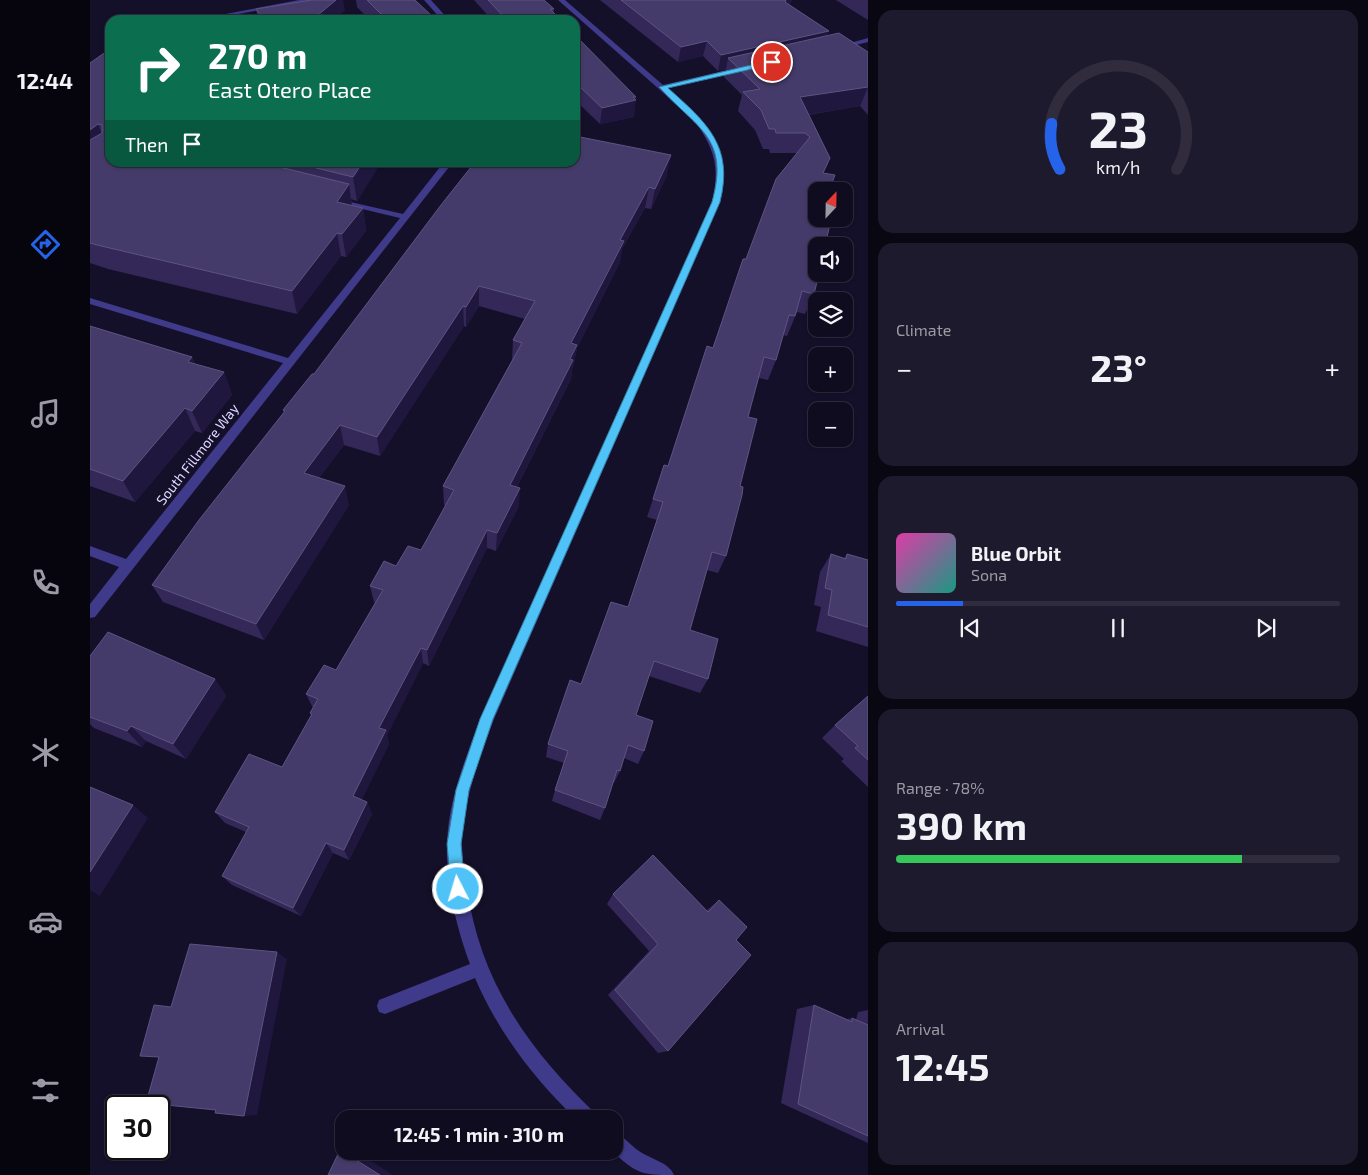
<!DOCTYPE html>
<meta charset="utf-8">
<style>
body{margin:0;font-family:"Exo 2",sans-serif;background:#1e1a2d;color:#f1f3f6;height:100vh;display:flex;flex-direction:column;font-size:19px;white-space:nowrap}
*{box-sizing:border-box;margin:0}
p{font-size:16px;color:#9c9ba5}
.icon{flex:none;width:28px;height:28px;fill:none;stroke:currentColor;stroke-width:2;stroke-linecap:round;stroke-linejoin:round}
.map{position:relative;flex:1;overflow:hidden}
.details{display:flex;flex-direction:column;gap:10px;padding:10px;background:#090712;width:500px}
.details>*{flex:none}
.top-card{position:absolute;left:15px;top:15px;width:475px;height:152px;border-radius:15px;box-shadow:0 1px 4px #0004,0 0 0 1px #302c3e;background:#0b6e4f;color:#fff;overflow:hidden}
.needle{width:32px;rotate:22deg}
.controls{position:absolute;left:718px;top:182px;display:grid;gap:10px}
.controls a{display:grid;place-items:center;width:45px;height:45px;border-radius:10px;background:#100c20;box-shadow:0 1px 4px #0004,0 0 0 1px #302c3e;font-size:25px}
.speed{position:absolute;left:15px;top:1095px;display:flex;gap:10px;font-size:25px;font-weight:700;text-align:center}
.speed>*{display:grid;place-content:center;width:65px;height:65px;border-radius:50%;background:#100c20;box-shadow:0 1px 4px #0004,0 0 0 1px #302c3e;line-height:1}
.speed .limit{border:2px solid #111;border-radius:8px;background:#fff;color:#111}
.pin{position:absolute;display:grid;place-items:center;width:42px;height:42px;color:#fff;margin:-21px;border:2px solid #fff;border-radius:50%;box-shadow:0 1px 5px #0007}
.me{position:absolute;width:55px;margin:-28px;rotate:355deg;stroke-linejoin:round;filter:drop-shadow(0 0 4px #0008)}
.turn{display:flex;align-items:center;gap:18px;height:105px;padding:0 20px;font-size:22px}
.turn .icon{width:65px;height:65px;stroke-width:2.5}
.turn b{display:block;font-size:35px;line-height:42px}
.then{display:flex;align-items:center;height:48px;padding:0 20px;background:#0003;gap:10px;font-size:19px}
.big{font-size:38px;font-weight:700;line-height:1.1}
.details .tile{flex:1;display:flex;flex-direction:column;justify-content:center;gap:8px;min-width:0;padding:0 18px;border-radius:15px;background:#1e1a2d}
.details .dial{align-items:center;gap:0}
.dial svg{height:130px;overflow:visible;fill:none;stroke:#302c3e;stroke-width:7;stroke-linecap:round;text-anchor:middle}
.dial text{fill:#f1f3f6;stroke:none}
.song{display:flex;align-items:center;gap:15px}
.cover{width:60px;height:60px;border-radius:8px;background:linear-gradient(135deg,hsl(320 70% 55%),hsl(170 70% 35%))}
.played{height:5px;border-radius:2px;background:linear-gradient(90deg,#2563eb 15%,#302c3e 15%)}
.keys{display:flex;justify-content:space-around;direction:ltr}
.heat{display:flex;justify-content:space-between;align-items:center;font-size:28px;direction:ltr}
.charge{height:8px;border-radius:4px;background:linear-gradient(90deg,#34c759 78%,#302c3e 0)}
.trip{position:absolute;left:245px;top:1110px;width:288px;height:50px;border-radius:15px;background:#100c20;box-shadow:0 1px 4px #0004,0 0 0 1px #302c3e;font-weight:700;line-height:50px;text-align:center}
main{display:flex;flex:1;min-height:0}
.tabs{display:flex;flex-direction:column;width:90px;justify-content:space-around;align-items:center;background:#06050d;color:#9c9ba5}
.tabs .icon{width:35px;height:35px}
.tabs .selected{color:#2563eb}
.tabs b{font-size:22px;color:#f1f3f6}
.map>svg:first-child{display:block}
.lines{fill:none;stroke-linecap:round;stroke-linejoin:round}
.street{fill:#3f3a8a;fill-rule:evenodd}
.wall{fill:#332858}
.shaded-wall{fill:#1f173e}
.building{fill:#453b6a;stroke:#5d5481}
.route{fill:#4fc3f7;stroke:#337fa1}
.labels{text-anchor:middle;dominant-baseline:central;stroke-width:5;stroke-linejoin:round;paint-order:stroke}
.street-label{font-size:14px;fill:#ded8ff;stroke:#15102a}
</style>
<main>
<nav class="tabs">
<b>12:44</b>
<svg class="icon selected" aria-label="directions" viewBox="0 0 24 24"><path d="M12 3l9 9-9 9-9-9zM9 14v-3h6M13 9l2 2-2 2"/></svg>
<svg class="icon" aria-label="music" viewBox="0 0 24 24"><path d="M9 18V5l10-2v13"/><circle cx="6" cy="18" r="3"/><circle cx="16" cy="16" r="3"/></svg>
<svg class="icon" aria-label="phone" viewBox="0 0 24 24"><path d="M5 4h4l2 5-3 2q2 4 5 5l2-3 5 2v4C11 20 4 13 5 4z"/></svg>
<svg class="icon" aria-label="climate" viewBox="0 0 24 24"><path d="M12 3v18M4 7l16 10M4 17L20 7"/></svg>
<svg class="icon" aria-label="car" viewBox="0 0 24 24"><path d="M5 17H2v-5l4-1 3-4h7l3 4 3 1v5h-3M9 17h6M6 11h13"/><circle cx="7" cy="17" r="2"/><circle cx="17" cy="17" r="2"/></svg>
<svg class="icon" aria-label="filters" viewBox="0 0 24 24"><path d="M4 7h16M4 17h16"/><circle cx="9" cy="7" r="2"/><circle cx="15" cy="17" r="2"/></svg>
</nav>
<div class="map">
<svg width="778" height="1175" viewBox="0 0 778 1175">
<rect width="100%" height="100%" fill="#15102a"/>
<g class="lines">
<path class="street" d="M209,0H223L132,17L133,20H127L125,16Z
M334,0H341L359,20H352Z
M468,0H475L573,85L651,67L655,69L577,88C617,123 643,145 630,202L404,719C391,754 377,790 373,828C370,848 374,868 377,888C390,981 438,1049 505,1113L508,1119H486C444,1079 408,1032 385,978L295,1014L289,1012L287,1006L289,1000L380,964C365,923 353,873 358,829C362,791 377,755 390,719L622,202C630,167 625,149 604,120Z
M778,38V42L749,49L746,47Z
M354,162H363L5,617L0,618V604L29,567L0,556V546L36,559L193,363L0,304V298L198,358L310,218L243,202V198L313,214Z
M524,1132C534,1136 540,1145 549,1151C560,1159 579,1162 584,1175C551,1175 547,1174 522,1151H524Z"/>
</g>
<path class="wall" d="M266,0H325L343,17V20H280L267,7Z
M384,0H454L464,9L463,13L471,20H402Z
M510,0H702L699,5L739,31L737,36L778,52V115L770,106L718,115L734,173L727,221L724,294L715,314L707,312L697,336L693,335L686,360L678,380L669,378L658,417L650,486L636,556L628,573L617,570L600,630L618,679L610,693L559,676L546,715L554,751L548,764L534,758L530,771L524,783H523L515,808L510,820L462,801L465,790L474,763L456,757L458,744L491,684L538,607L567,520L557,517L563,499L578,466L656,259L707,153H680L679,149H673L665,130L648,111L652,95L634,77L636,69L628,71L613,56L588,62Z
M746,0H778V20Z
M166,9L255,10L243,20H168Z
M485,35L545,99L544,117L510,124L485,100Z
M0,63L20,162H291L267,201L261,199L262,205L273,208L276,231L256,257L251,256L207,314L18,269L0,263Z
M577,175L561,209L555,208L532,249L530,262L487,348L484,364L482,369L481,379L427,487L429,506L406,551L397,548L339,666L333,663L297,735L299,744L271,800L277,802L282,814L259,860L243,853L211,916L142,885L132,876L156,832L135,823L125,812L192,767L221,715L220,713L223,708L216,694L246,670L285,603L284,602L280,586L306,566L331,550L356,505H354L353,486L422,360L423,340L435,319L389,306L376,327L374,326L290,456L254,445L229,478L259,505L174,640L73,602L62,585L194,413L193,410L224,374Z
M0,326L102,357L105,364L134,372L142,395L112,433L105,431L45,502L0,486Z
M741,554L754,558L757,554L778,560V647L726,631L731,607L724,605L730,572Z
M125,679L136,696L96,759L56,741L52,747L4,728L0,724V717Z
M778,696V787L751,761L754,759L732,738L745,725Z
M523,894L616,911L629,900L646,940L578,1051L568,1053L518,995L559,951L517,904Z
M724,1005L757,1019L762,1018L766,1020L768,1012L778,1010V1143L691,1103L707,1009Z"/>
<path class="shaded-wall" d="M246,0H253L255,10L243,20H222Z
M696,0H702L691,17L695,2Z
M739,31L734,46L638,58L636,69L628,71L631,55Z
M617,41L613,56L588,62L591,47Z
M778,87L770,106L703,117L710,97Z
M543,97H546L545,101L546,100L544,117L510,124L512,108Z
M8,124L17,147L0,161V130Z
M581,155L577,175L561,209L565,189Z
M273,162H291L267,201L263,177Z
M259,184L262,208L247,202Z
M559,187L555,208L532,249L530,262L487,348L484,364L482,369L481,379L419,503L420,485L481,343L530,240Z
M273,208L276,231L256,257L252,234Z
M247,233L251,256L207,314L202,291Z
M389,286V306L376,327V307Z
M373,306L374,326L290,456L287,437Z
M102,357L111,380L98,362Z
M134,372L142,395L112,433L102,411Z
M95,408L105,431L45,502L33,481Z
M250,425L254,445L219,491L214,473Z
M255,486L259,505L174,640L166,624Z
M430,488L429,506L406,551L407,533Z
M397,530V548L339,666L337,650Z
M331,648L333,663L297,735L299,744L268,808L263,796L289,728Z
M125,679L136,696L96,759L83,744Z
M41,726L56,741L52,747L37,731Z
M277,802L282,814L259,860L254,850Z
M43,805L58,818L10,896L0,890V872Z
M236,843L243,853L211,916L203,908Z
M187,952L197,959L167,1115L154,1116Z
M254,1148V1151H265L303,1175H290L250,1150Z"/>
<path class="building" d="M222,0H246L222,20H173L166,9Z
M277,0H325L343,17H341L343,20H297Z
M398,0H454L464,9H460L471,20H417Z
M531,0H696L695,2L739,31L631,55L617,41L591,47Z
M67,17L82,20H63Z
M749,33L778,52V87L710,97L740,158L733,173L745,175L739,191H726V219H728L727,221L740,224L735,246H726V274H729L724,294L712,291L705,316L699,315L686,360L674,357L658,417L667,419L650,486L653,487L652,495L636,556L622,552L600,630L628,639L618,679L564,661L546,715L563,721L554,751L538,745L530,771L527,770L515,808L465,790L478,751L458,744L480,680L491,684L521,602L538,607L573,502L563,499L574,465L578,466L617,346L623,348L653,259H656L686,179L720,137L715,133H686L685,129H679L671,110L653,92L670,89L638,58Z
M485,35L546,97H543L546,100L512,108L485,82Z
M20,49V162H169L259,184L247,202L273,208L252,234L247,233L202,291L7,245L0,243V140L12,133V125L8,124L0,130V63Z
M485,136L581,155L565,189L559,187L530,240L534,241L481,343L487,345L480,359L483,360L420,485L430,488L407,533L397,530L337,650L331,648L289,728L296,730L263,796L277,802L254,850L236,843L203,908L132,876L159,827L125,812L159,754L192,767L222,714L220,713L228,699L216,694L234,665L246,670L293,590L280,586L294,561L306,566L318,546L331,550L364,490L353,486L432,343L423,340L445,301L389,286L376,307L373,306L287,437L250,425L214,473L255,486L166,624L62,585L109,520L195,411L193,410L222,374H224L351,205L385,162H485Z
M202,162H273L263,177Z
M0,326L102,357L98,362L134,372L102,411L95,408L33,481L0,469Z
M741,554L756,559L757,554L778,560V627L738,615L742,590L735,588Z
M18,632L125,679L83,744L41,726L37,731L0,717V656Z
M778,696V760L765,748L768,746L745,725Z
M0,787L43,805L0,872Z
M563,855L618,912L629,900L657,927L646,940L661,955L578,1051L525,990L568,944L523,894Z
M100,944L187,952L154,1116L125,1113L126,1110L56,1103L69,1057L50,1056L64,1005L81,1007Z
M724,1005L762,1022V1018L778,1025V1136L708,1104Z
M250,1150L290,1175H238Z"/>
<path class="route" d="M682,60L684,64L578,88C617,123 644,146 630,202L403,719L379,790L371,844L375,889L373,894L368,896L363,894L361,889L357,844L366,790L390,719L622,202C640,137 607,129 569,87Z"/>
<g class="labels">
<g class="street-label">
<text transform="translate(107 454) rotate(-52)">South Fillmore Way</text>
</g>
</g>
</svg>
<div class="controls">
<a><svg class="needle" viewBox="-14 -14 28 28"><path d="M0-13l5 13h-10z" fill="#e53935"/><path d="M0 13l5-13h-10z" fill="#9c9ba5"/></svg></a>
<a><svg class="icon" aria-label="sound" viewBox="0 0 24 24"><path d="M4 9h4l5-4v14l-5-4H4zM17 9q2 3 0 6"/></svg></a>
<a><svg class="icon" aria-label="layers" viewBox="0 0 24 24"><path d="M12 4l9 5-9 5-9-5zM3 14l9 5 9-5"/></svg></a>
<a>+</a>
<a>−</a>
</div>
<div class="speed"><div class="limit">30</div></div>
<div class="pin" style="left:682px;top:62px;background:#d93025"><svg class="icon" aria-label="arrive" viewBox="0 0 24 24"><path d="M6 21V4h12l-3 4 3 4H6"/></svg></div>
<svg class="me" style="left:368px;top:889px" viewBox="-20 -20 40 40"><circle r="17" fill="#4fc3f7" stroke="#fff" stroke-width="3"/><path d="M0-11L8 9 0 5-8 9z" fill="#fff"/></svg>
<div class="trip">12:45 · 1 min · 310 m</div>
<div class="top-card">
<div class="turn"><svg class="icon" aria-label="right" viewBox="0 0 24 24"><path d="M7 20v-9h11M14 6l5 5-5 5"/></svg><div><b>270 m</b>East Otero Place</div></div>
<div class="then">Then<svg class="icon" aria-label="arrive" viewBox="0 0 24 24"><path d="M6 21V4h12l-3 4 3 4H6"/></svg></div>
</div>
</div>
<section class="details">
<div class="tile dial"><svg viewBox="0 0 100 80">
<path d="M14 69A42 42 0 1 1 86 69"/>
<path d="M14 69A42 42 0 0 1 9 41" stroke="#2563eb"/>
<text x="50" y="56" font-size="32" font-weight="700">23</text>
<text x="50" y="72" font-size="11">km/h</text>
</svg></div>
<div class="tile"><p>Climate</p>
<div class="heat"><a>−</a><b class="big">23°</b><a>+</a></div>
</div>
<div class="tile">
<div class="song"><i class="cover"></i><div><b>Blue Orbit</b><p>Sona</p></div></div>
<div class="played"></div>
<div class="keys"><svg class="icon" aria-label="previous" viewBox="0 0 24 24"><path d="M18 5L8 12l10 7zM5 5v14"/></svg><svg class="icon" aria-label="pause" viewBox="0 0 24 24"><path d="M8 5v14M16 5v14"/></svg><svg class="icon" aria-label="next" viewBox="0 0 24 24"><path d="M6 5l10 7-10 7zM19 5v14"/></svg></div>
</div>
<div class="tile"><p>Range · 78%</p><b class="big">390 km</b><div class="charge"></div></div>
<div class="tile"><p>Arrival</p><b class="big">12:45</b></div>
</section>
</main>
